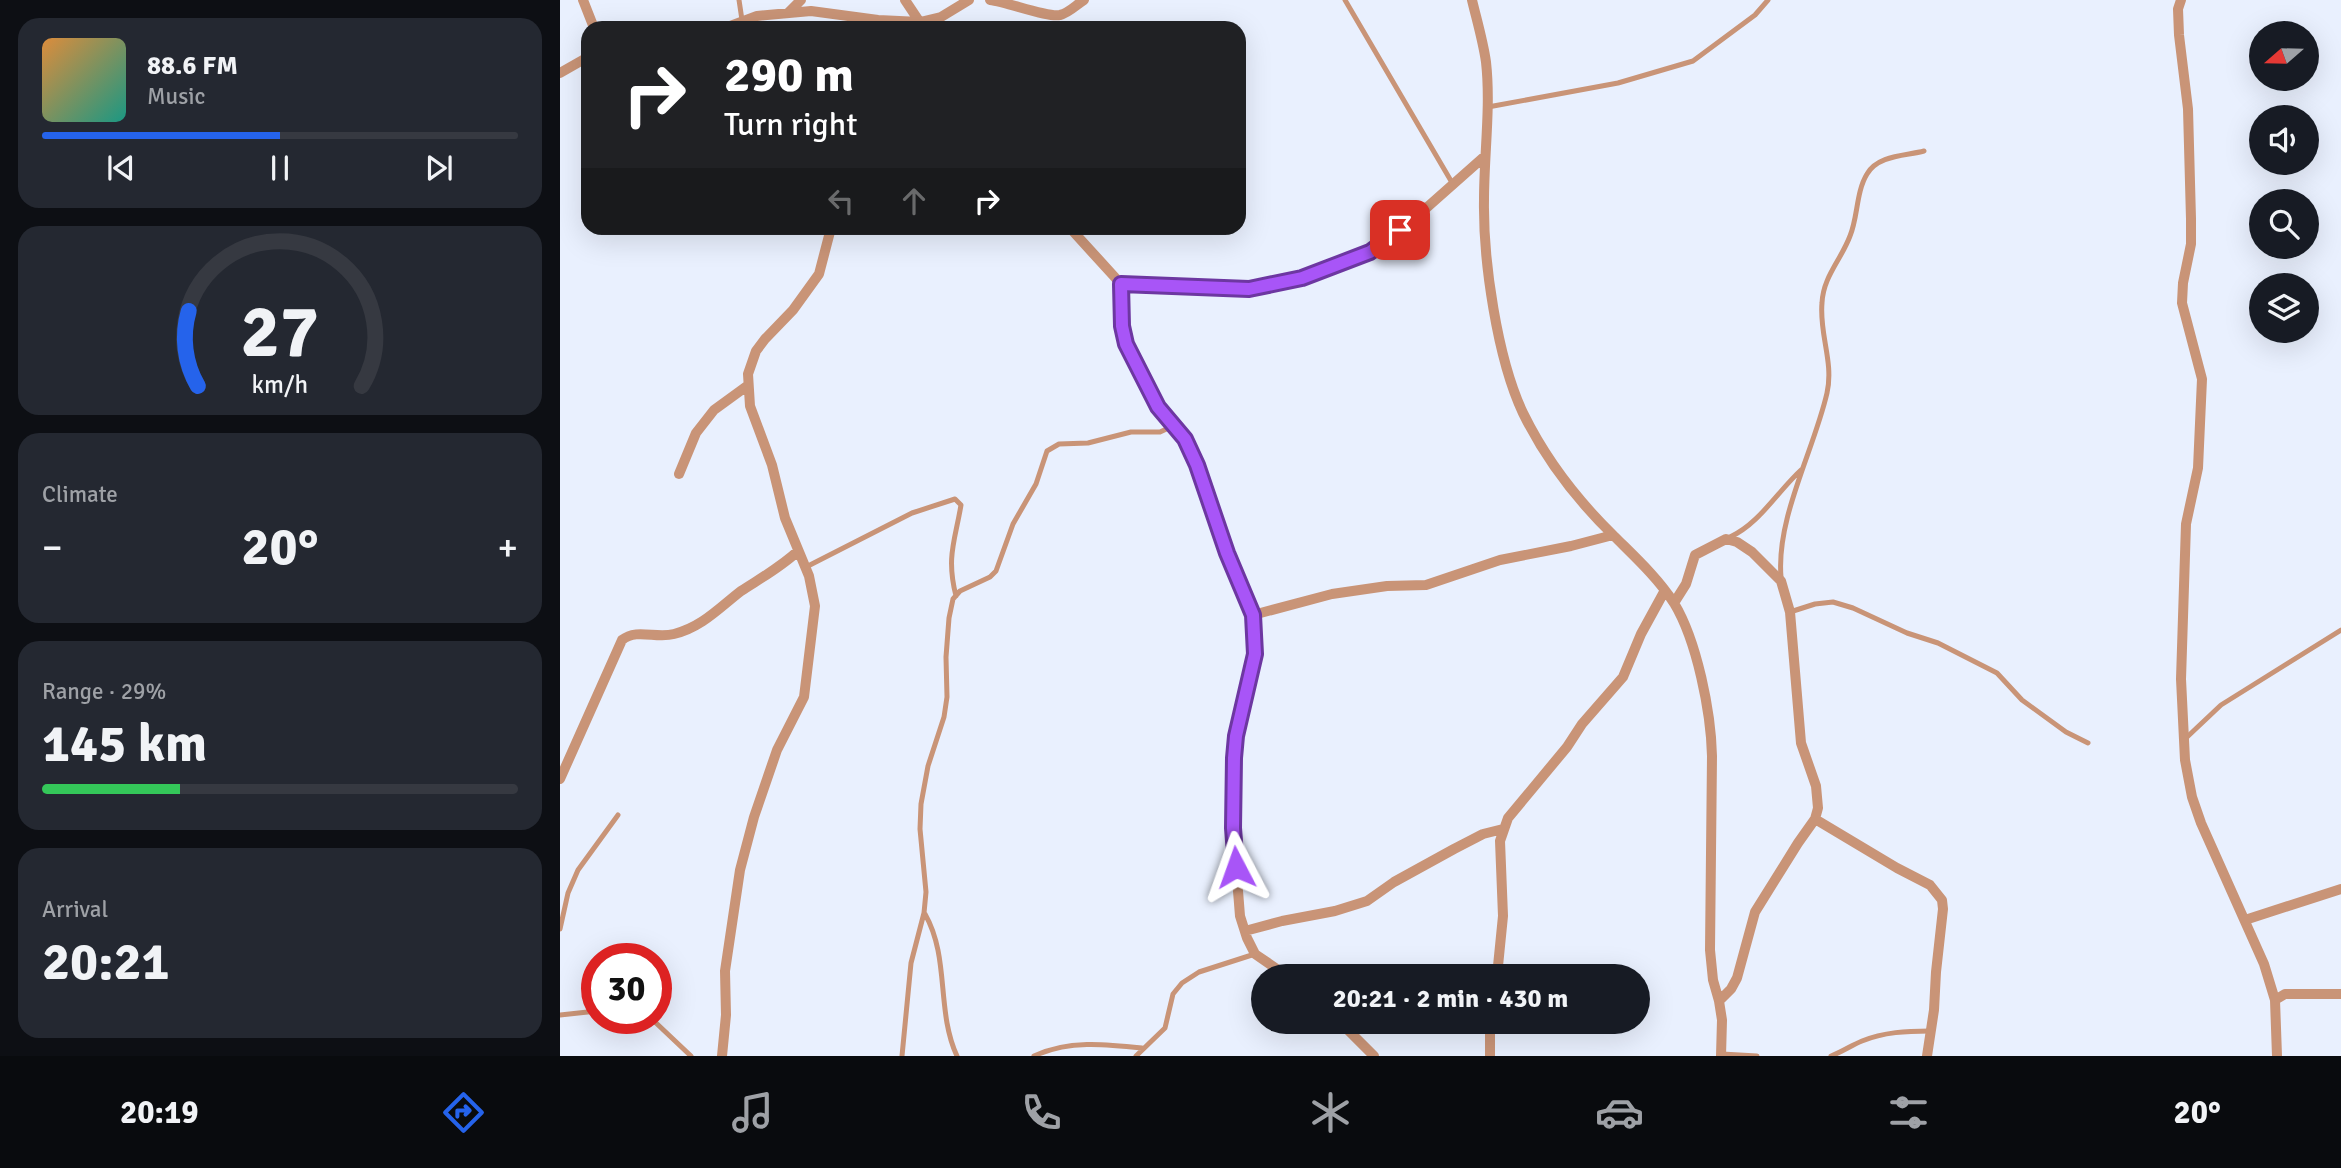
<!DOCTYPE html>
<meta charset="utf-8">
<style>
body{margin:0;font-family:Signika,sans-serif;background:#242831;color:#f1f3f6;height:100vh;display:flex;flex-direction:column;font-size:26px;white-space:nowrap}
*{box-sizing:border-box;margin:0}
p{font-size:23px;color:#9ea1a6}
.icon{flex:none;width:38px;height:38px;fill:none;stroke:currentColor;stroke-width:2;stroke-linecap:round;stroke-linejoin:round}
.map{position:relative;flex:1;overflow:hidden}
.panel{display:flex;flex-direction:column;gap:18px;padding:18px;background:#0d0f14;width:560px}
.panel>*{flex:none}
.top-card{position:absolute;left:21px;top:21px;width:665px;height:214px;border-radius:21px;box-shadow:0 7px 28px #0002;background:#202124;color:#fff;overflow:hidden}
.needle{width:46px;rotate:250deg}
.buttons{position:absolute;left:1689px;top:21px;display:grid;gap:14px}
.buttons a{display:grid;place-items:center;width:70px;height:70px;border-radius:50%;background:#171b24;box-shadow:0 7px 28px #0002;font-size:35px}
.speed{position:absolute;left:21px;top:943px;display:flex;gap:14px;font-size:35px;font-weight:700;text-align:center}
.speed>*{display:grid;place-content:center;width:91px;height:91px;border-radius:50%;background:#171b24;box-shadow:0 7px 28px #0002;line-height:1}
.speed .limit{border:10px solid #d22;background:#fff;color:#111}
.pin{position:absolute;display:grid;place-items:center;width:60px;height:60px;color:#fff;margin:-30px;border-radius:14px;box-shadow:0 4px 10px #0006}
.me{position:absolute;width:77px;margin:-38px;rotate:356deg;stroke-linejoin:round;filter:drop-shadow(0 0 5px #0008)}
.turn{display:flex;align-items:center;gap:24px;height:147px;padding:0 28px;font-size:32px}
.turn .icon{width:91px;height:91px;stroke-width:2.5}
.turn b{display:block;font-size:49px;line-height:60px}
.lanes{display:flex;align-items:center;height:66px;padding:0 28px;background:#0003;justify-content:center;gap:35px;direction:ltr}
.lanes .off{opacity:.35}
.big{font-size:52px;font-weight:700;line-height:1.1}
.panel .tile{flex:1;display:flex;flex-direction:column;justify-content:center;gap:10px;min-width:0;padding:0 24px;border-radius:21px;background:#242831}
.panel .dial{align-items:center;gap:0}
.dial svg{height:182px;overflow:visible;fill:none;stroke:#363941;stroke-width:7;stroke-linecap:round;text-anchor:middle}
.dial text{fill:#f1f3f6;stroke:none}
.song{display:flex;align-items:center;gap:21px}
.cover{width:84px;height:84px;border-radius:10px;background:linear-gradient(135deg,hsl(30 70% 55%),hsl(170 70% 35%))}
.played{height:7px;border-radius:4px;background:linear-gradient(90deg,#2563eb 50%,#363941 50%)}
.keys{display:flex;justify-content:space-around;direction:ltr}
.heat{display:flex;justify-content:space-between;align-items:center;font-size:38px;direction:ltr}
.charge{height:10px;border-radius:5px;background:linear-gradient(90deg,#34c759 29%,#363941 0)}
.trip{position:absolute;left:691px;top:964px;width:399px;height:70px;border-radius:35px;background:#171b24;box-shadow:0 7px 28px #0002;font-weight:700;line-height:70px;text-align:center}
.tab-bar{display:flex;height:112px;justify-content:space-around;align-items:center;background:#090b0e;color:#9ea1a6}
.tab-bar .icon{width:49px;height:49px}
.tab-bar .current{color:#2563eb}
.tab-bar b{font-size:32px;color:#f1f3f6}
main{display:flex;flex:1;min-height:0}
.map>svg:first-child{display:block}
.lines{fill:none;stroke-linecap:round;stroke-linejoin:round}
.service{stroke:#c99477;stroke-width:5}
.minor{stroke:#c99477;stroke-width:10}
.route-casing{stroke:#6d37a1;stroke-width:18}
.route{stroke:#a855f7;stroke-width:12}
</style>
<main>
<section class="panel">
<div class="tile">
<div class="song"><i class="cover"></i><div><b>88.6 FM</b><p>Music</p></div></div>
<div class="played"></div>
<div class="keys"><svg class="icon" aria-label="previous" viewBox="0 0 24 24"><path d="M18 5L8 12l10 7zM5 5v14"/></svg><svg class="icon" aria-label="pause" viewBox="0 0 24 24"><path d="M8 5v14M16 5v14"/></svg><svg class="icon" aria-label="next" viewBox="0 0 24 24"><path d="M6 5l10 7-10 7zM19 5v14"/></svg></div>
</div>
<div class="tile dial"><svg viewBox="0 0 100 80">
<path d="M14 69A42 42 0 1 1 86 69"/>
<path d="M14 69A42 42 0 0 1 10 36" stroke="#2563eb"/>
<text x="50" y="56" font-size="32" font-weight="700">27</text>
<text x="50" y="72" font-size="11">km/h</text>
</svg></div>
<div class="tile"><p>Climate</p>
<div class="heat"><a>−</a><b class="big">20°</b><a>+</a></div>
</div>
<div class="tile"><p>Range · 29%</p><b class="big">145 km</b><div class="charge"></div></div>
<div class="tile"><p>Arrival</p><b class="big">20:21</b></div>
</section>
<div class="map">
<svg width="1781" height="1056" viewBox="0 0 1781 1056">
<rect width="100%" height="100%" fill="#e9f0fe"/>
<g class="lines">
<path class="service" d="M179,0L182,20
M785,0L894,186
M928,107L1058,83L1133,61L1195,15L1208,0
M1170,537C1199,524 1218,491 1241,470
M246,567L352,513L395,499L401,505C395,541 386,557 396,596
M1221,577C1216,518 1254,450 1267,393C1274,362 1259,334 1262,303C1263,277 1281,260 1290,236C1298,217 1296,192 1307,174C1318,155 1345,156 1364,151
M1230,612L1255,604L1273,602L1293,608L1347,633L1378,643L1437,673L1462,700L1506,732L1528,743
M1626,738L1661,705L1781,630
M365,914C390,958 376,1011 397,1056
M0,929L8,893L18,870L58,815
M0,1015L37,1011
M89,1018L95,1022L131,1056
M1162,1054L1197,1056
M342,1056L351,963L364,913L366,892L360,829L361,804L368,766L384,717L387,697L386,657L389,618L393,599L400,591L430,577L436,571L453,524L476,484L487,451L499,444L528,443L571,432H600L613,426
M474,1056C508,1040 545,1044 582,1048
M576,1056L605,1028L613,994L622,983L639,972L695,954
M1271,1056C1282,1052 1292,1045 1302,1041C1324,1032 1347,1031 1370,1031"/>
<path class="minor" d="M23,0L34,28
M345,0L363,27
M430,0C447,2 489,18 500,15C509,13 516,5 524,0
M912,0C917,21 923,41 926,62C931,107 924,154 924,200C923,260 937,358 963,413C985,458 1018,501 1054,536C1075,557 1098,578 1114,603C1137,641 1151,712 1152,756L1150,950L1153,980L1159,1001L1162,1020L1161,1056
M1621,0L1618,9L1619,35L1628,109L1631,219V244L1623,283L1622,303L1642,379L1638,468L1626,524L1621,679L1625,760L1632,797L1641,823L1704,964L1715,1000L1717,1056
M228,13L241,0
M165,28L197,16L251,11L318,20L360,22L381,17L409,0
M0,73L28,57
M510,228L561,284L689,289L742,278L809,252L855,218L925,156
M561,284L562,325L566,344L598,407L625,439L637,465L667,553L693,615
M119,474L136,433L154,410L187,386
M1114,603L1126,584L1135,555L1166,539L1177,542L1192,552L1221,581L1230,612L1241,743L1256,786L1258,808L1255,819L1238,843L1195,912L1177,978L1171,989L1159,1001
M0,779L62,640C77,628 96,639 114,634C142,627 159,608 181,591C201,578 221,567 238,551
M1255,819L1337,868L1370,885L1382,900L1383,909L1376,972L1374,1010L1367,1056
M1685,920L1781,889
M685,931L722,921L775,911L807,901L834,882L894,849L923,834L943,829
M727,976L695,954L687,938L680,916L673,828L674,758L676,736L695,655L693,615L772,594L827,586L866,585L940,560L1011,546L1053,535
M937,976L943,916L940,841L948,818L1007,747L1022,724L1063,677L1081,634L1104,592
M1715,1000L1725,994H1781
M780,1022L814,1056
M162,1056L166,1015L165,971L180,870L194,817L217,750L244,697L255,606L249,576L225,518L212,465L190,406L188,374L196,351L205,339L233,310L259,274L271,228
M930,1056V1022"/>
</g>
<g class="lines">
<g class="route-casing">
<path id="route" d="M676,867L673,828L674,758L676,736L695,654L693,615L667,553L637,465L625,439L598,407L566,344L562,326L561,284L689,289L742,278L810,252L840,230"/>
</g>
<use href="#route" class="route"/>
</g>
</svg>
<div class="buttons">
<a><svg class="needle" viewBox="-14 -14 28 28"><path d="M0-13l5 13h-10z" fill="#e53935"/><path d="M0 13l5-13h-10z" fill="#9ea1a6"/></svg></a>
<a><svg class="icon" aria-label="sound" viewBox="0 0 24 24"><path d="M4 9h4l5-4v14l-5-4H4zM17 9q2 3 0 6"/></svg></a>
<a><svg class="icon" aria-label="search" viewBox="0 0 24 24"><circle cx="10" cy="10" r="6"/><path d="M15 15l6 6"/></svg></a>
<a><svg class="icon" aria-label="layers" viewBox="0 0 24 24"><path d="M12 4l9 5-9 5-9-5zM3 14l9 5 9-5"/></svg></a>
</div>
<div class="speed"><div class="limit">30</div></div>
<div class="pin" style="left:840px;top:230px;background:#d93025"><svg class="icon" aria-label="arrive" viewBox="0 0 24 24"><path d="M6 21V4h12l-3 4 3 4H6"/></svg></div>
<svg class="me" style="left:676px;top:867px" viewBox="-20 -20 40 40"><path d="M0-17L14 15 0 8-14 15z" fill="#a855f7" stroke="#fff" stroke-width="4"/></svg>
<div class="trip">20:21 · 2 min · 430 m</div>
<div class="top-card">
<div class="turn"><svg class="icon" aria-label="right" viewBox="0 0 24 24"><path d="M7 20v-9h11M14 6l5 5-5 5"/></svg><div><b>290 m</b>Turn right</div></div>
<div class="lanes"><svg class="icon off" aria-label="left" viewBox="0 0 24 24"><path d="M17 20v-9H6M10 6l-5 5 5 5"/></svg><svg class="icon off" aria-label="ahead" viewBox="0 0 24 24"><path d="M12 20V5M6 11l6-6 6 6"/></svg><svg class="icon" aria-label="right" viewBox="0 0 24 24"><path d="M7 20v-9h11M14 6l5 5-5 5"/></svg></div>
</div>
</div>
</main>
<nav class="tab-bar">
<b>20:19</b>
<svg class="icon current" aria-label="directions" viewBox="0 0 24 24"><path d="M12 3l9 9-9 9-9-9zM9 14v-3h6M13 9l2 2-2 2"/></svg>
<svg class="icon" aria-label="music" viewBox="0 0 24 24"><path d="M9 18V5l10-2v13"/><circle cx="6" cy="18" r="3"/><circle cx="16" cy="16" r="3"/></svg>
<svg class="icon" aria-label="phone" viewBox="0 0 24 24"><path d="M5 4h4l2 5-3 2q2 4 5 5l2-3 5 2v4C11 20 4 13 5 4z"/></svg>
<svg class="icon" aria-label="climate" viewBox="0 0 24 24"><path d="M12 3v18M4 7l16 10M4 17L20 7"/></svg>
<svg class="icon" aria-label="car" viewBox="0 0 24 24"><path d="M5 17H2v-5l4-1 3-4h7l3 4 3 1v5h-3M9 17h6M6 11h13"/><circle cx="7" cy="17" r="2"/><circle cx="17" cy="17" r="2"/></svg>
<svg class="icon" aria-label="filters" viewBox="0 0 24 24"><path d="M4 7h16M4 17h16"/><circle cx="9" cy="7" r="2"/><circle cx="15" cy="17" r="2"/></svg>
<b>20°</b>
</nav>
